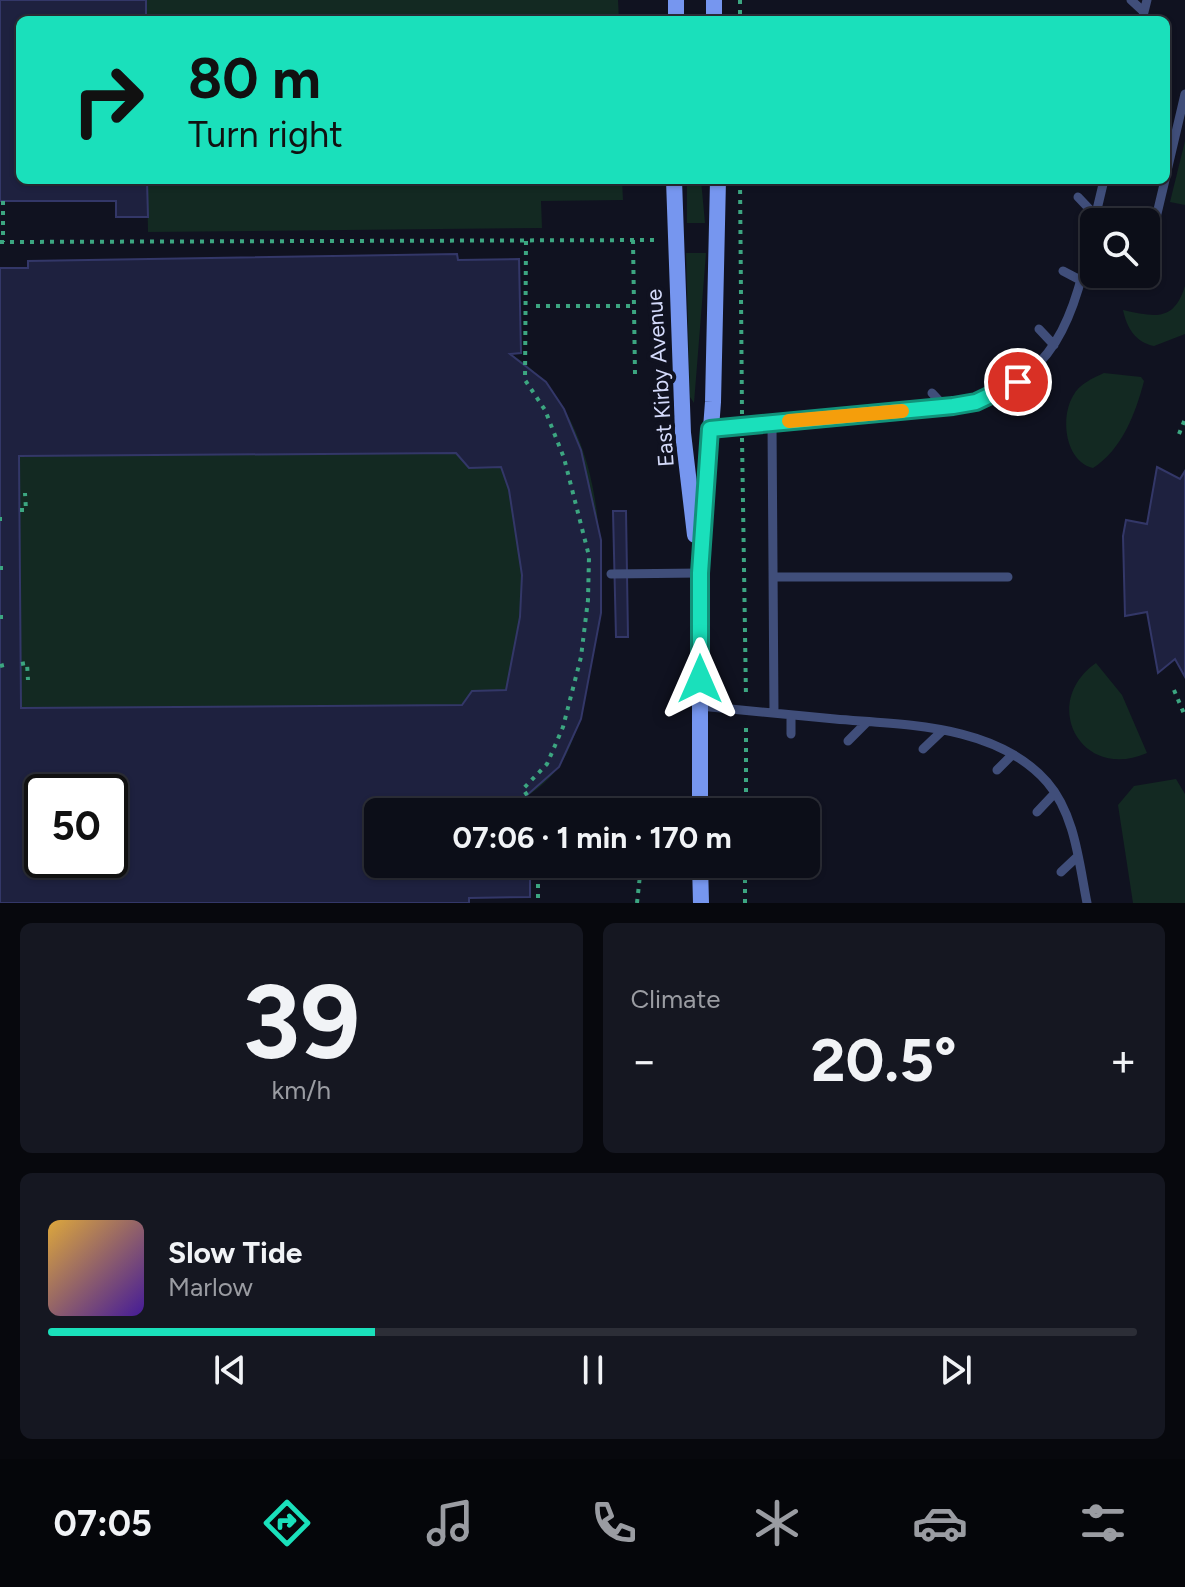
<!DOCTYPE html>
<meta charset="utf-8">
<style>
body{margin:0;font-family:Figtree,sans-serif;background:#151721;color:#f1f3f6;height:100vh;display:flex;flex-direction:column;font-size:30px;white-space:nowrap}
*{box-sizing:border-box;margin:0}
p{font-size:26px;color:#9a9ca2}
.icon{flex:none;width:44px;height:44px;fill:none;stroke:currentColor;stroke-width:2;stroke-linecap:round;stroke-linejoin:round}
.map{position:relative;height:903px;overflow:hidden}
.drawer{display:flex;flex-direction:column;gap:20px;padding:20px;background:#07080d;flex:1}
.drawer>*{flex:none}
.top-card{position:absolute;left:16px;top:16px;width:1154px;height:168px;border-radius:12px;box-shadow:0 2px 6px #0004,0 0 0 2px #2c2e37;background:#1ae0bb;color:#111;overflow:hidden}
.fabs{position:absolute;left:1080px;top:208px;display:grid;gap:16px}
.fabs a{display:grid;place-items:center;width:80px;height:80px;border-radius:12px;background:#0c0e18;box-shadow:0 2px 6px #0004,0 0 0 2px #2c2e37;font-size:40px}
.speed{position:absolute;left:24px;top:774px;display:flex;gap:16px;font-size:40px;font-weight:700;text-align:center}
.speed>*{display:grid;place-content:center;width:104px;height:104px;border-radius:50%;background:#0c0e18;box-shadow:0 2px 6px #0004,0 0 0 2px #2c2e37;line-height:1}
.speed .limit{border:4px solid #111;border-radius:12px;background:#fff;color:#111}
.pin{position:absolute;display:grid;place-items:center;width:68px;height:68px;color:#fff;margin:-34px;border:4px solid #fff;border-radius:50%;box-shadow:0 2px 8px #0007}
.me{position:absolute;width:88px;margin:-44px;rotate:0deg;stroke-linejoin:round;filter:drop-shadow(0 0 6px #0008)}
.turn{display:flex;align-items:center;gap:28px;height:168px;padding:0 40px;font-size:36px}
.turn .icon{width:104px;height:104px;stroke-width:2.5}
.turn b{display:block;font-size:56px;line-height:68px}
.big{font-size:60px;font-weight:700;line-height:1.1}
.drawer .card{flex:1;display:flex;flex-direction:column;justify-content:center;gap:12px;min-width:0;padding:0 28px;border-radius:12px;background:#151721}
.drawer .dial{align-items:center;gap:0}
.dial b{font-size:104px;line-height:1}
.song{display:flex;align-items:center;gap:24px}
.cover{width:96px;height:96px;border-radius:12px;background:linear-gradient(135deg,hsl(40 70% 55%),hsl(260 70% 35%))}
.played{height:8px;border-radius:4px;background:linear-gradient(90deg,#1ae0bb 30%,#2c2e37 30%)}
.keys{display:flex;justify-content:space-around;direction:ltr}
.heat{display:flex;justify-content:space-between;align-items:center;font-size:44px;direction:ltr}
.drawer .tiles{flex:1;display:grid;gap:20px;grid-template-columns:1fr 1fr}
.card:last-child{grid-column:span 2}
.trip{position:absolute;left:364px;top:798px;width:456px;height:80px;border-radius:12px;background:#0c0e18;box-shadow:0 2px 6px #0004,0 0 0 2px #2c2e37;font-weight:700;line-height:80px;text-align:center}
.tabs{display:flex;height:128px;justify-content:space-around;align-items:center;background:#05060a;color:#9a9ca2}
.tabs .icon{width:56px;height:56px}
.tabs .active{color:#1ae0bb}
.tabs b{font-size:36px;color:#f1f3f6}
.map>svg:first-child{display:block}
.green{fill:#132922;fill-rule:evenodd}
.building{fill:#1e213f;stroke:#333768;stroke-width:2;fill-rule:evenodd}
.lines{fill:none;stroke-linecap:round;stroke-linejoin:round}
.path{stroke:#3ca681;stroke-width:4;stroke-dasharray:4 6;stroke-linecap:butt}
.lane{stroke:#404e7a;stroke-width:9}
.secondary{stroke:#7696ef;stroke-width:16}
.route-casing{stroke:#11927a;stroke-width:20}
.route{stroke:#1ae0bb;stroke-width:14}
.slow{stroke:#f59e0b;stroke-width:14}
.labels{text-anchor:middle;dominant-baseline:central;stroke-width:8;stroke-linejoin:round;paint-order:stroke}
.street-label{font-size:22px;fill:#d4dafa;stroke:#101220}
</style>
<div class="map">
<svg width="1185" height="903" viewBox="0 0 1185 903">
<rect width="100%" height="100%" fill="#101220"/>
<path class="green" d="M146,0H618L619,20H146Z
M1185,141V205L1170,202Z
M147,180H622L623,200L541,201L542,228L148,232Z
M687,180H701L705,223H687Z
M686,253H706L694,403L690,397Z
M457,254L458,260L519,259L521,353L511,354C613,417 610,583 587,685C581,713 576,741 560,765C549,781 535,791 519,802L529,803V812H378V864H530V897L469,898V903H0V268H27L28,261ZM42,792H110V860H42Z
M1185,286V334L1154,346C1135,342 1127,328 1123,310C1155,317 1174,322 1185,286Z
M1104,373L1141,377L1144,381C1136,412 1122,450 1093,468C1065,461 1060,418 1073,396C1079,384 1093,378 1104,373Z
M1096,663L1122,695L1147,753C1081,782 1039,703 1096,663Z
M1176,779L1185,794V903H1133L1118,805L1134,786Z"/>
<path class="building" d="M0,0H146V20H20V180H147L148,217H116V201H0Z
M457,254L458,260L519,259L521,353L510,354L546,382L564,409L581,450L601,540V613L581,719L559,767L518,803H529V812H378V864H530V897L469,898V903H0V268H28V261ZM456,453L469,468L501,467L509,490L522,575L520,617L506,690L472,691L462,705L21,708L19,456ZM42,792H110V860H42Z
M1157,467L1180,479L1185,471V677L1175,659L1158,673L1147,612L1125,616L1123,536L1126,520L1147,524Z
M613,511H626L628,637H616Z"/>
<g class="lines">
<path class="path" d="M740,0V20
M740,180L742,414
M3,201V242
M633,240L635,374
M526,241L525,380L545,410L564,458L589,556L588,600L581,657L563,727L547,764L523,789L538,812
M0,242L655,240
M536,306H634
M1179,434L1185,419
M742,438L746,698
M20,510H26L25,493
M0,519H2
M0,568H3
M0,617H3
M21,664L27,663L28,680
M0,666L4,665
M1174,690L1185,716
M746,812V726
M538,864V903
M637,903L641,866
M745,903V864"/>
<path class="lane" d="M1131,0L1144,12
M1142,20L1147,0
M1166,175L1185,94
M1078,197L1096,216
M1094,222L1104,180
M1146,260L1165,180
M1063,271L1082,281
M1039,329L1054,345
M995,368L1011,386
M932,393L945,407
M772,423L774,713
M710,429L953,406C1058,385 1074,317 1094,224
M611,574L700,573
M773,577H1008
M700,706C745,710 790,715 835,719C905,725 996,724 1047,782C1075,814 1079,863 1087,903
M791,734V715
M848,741L867,722
M923,749L942,731
M997,770L1012,755
M1037,812L1054,794
M1061,872L1078,856"/>
<path class="secondary" d="M714,0V20
M676,20V0
M674,180L683,433L695,535
M700,812V573L713,402L718,180
M700,864L701,903"/>
</g>
<g class="lines">
<g class="route-casing">
<path id="route" d="M700,679V573L710,429L953,406L976,402L1018,382"/>
</g>
<use href="#route" class="route"/>
<path class="slow" d="M789,421L902,411"/>
</g>
<g class="labels">
<g class="street-label">
<text transform="translate(660 378) rotate(-94)">East Kirby Avenue</text>
</g>
</g>
</svg>
<div class="fabs">
<a><svg class="icon" aria-label="search" viewBox="0 0 24 24"><circle cx="10" cy="10" r="6"/><path d="M15 15l6 6"/></svg></a>
</div>
<div class="speed"><div class="limit">50</div></div>
<div class="pin" style="left:1018px;top:382px;background:#d93025"><svg class="icon" aria-label="arrive" viewBox="0 0 24 24"><path d="M6 21V4h12l-3 4 3 4H6"/></svg></div>
<svg class="me" style="left:700px;top:679px" viewBox="-20 -20 40 40"><path d="M0-17L14 15 0 8-14 15z" fill="#1ae0bb" stroke="#fff" stroke-width="4"/></svg>
<div class="trip">07:06 · 1 min · 170 m</div>
<div class="top-card">
<div class="turn"><svg class="icon" aria-label="right" viewBox="0 0 24 24"><path d="M7 20v-9h11M14 6l5 5-5 5"/></svg><div><b>80 m</b>Turn right</div></div>
</div>
</div>
<section class="drawer">
<div class="tiles">
<div class="card dial"><b>39</b><p>km/h</p></div>
<div class="card"><p>Climate</p>
<div class="heat"><a>−</a><b class="big">20.5°</b><a>+</a></div>
</div>
<div class="card">
<div class="song"><i class="cover"></i><div><b>Slow Tide</b><p>Marlow</p></div></div>
<div class="played"></div>
<div class="keys"><svg class="icon" aria-label="previous" viewBox="0 0 24 24"><path d="M18 5L8 12l10 7zM5 5v14"/></svg><svg class="icon" aria-label="pause" viewBox="0 0 24 24"><path d="M8 5v14M16 5v14"/></svg><svg class="icon" aria-label="next" viewBox="0 0 24 24"><path d="M6 5l10 7-10 7zM19 5v14"/></svg></div>
</div>
</div>
</section>
<nav class="tabs">
<b>07:05</b>
<svg class="icon active" aria-label="directions" viewBox="0 0 24 24"><path d="M12 3l9 9-9 9-9-9zM9 14v-3h6M13 9l2 2-2 2"/></svg>
<svg class="icon" aria-label="music" viewBox="0 0 24 24"><path d="M9 18V5l10-2v13"/><circle cx="6" cy="18" r="3"/><circle cx="16" cy="16" r="3"/></svg>
<svg class="icon" aria-label="phone" viewBox="0 0 24 24"><path d="M5 4h4l2 5-3 2q2 4 5 5l2-3 5 2v4C11 20 4 13 5 4z"/></svg>
<svg class="icon" aria-label="climate" viewBox="0 0 24 24"><path d="M12 3v18M4 7l16 10M4 17L20 7"/></svg>
<svg class="icon" aria-label="car" viewBox="0 0 24 24"><path d="M5 17H2v-5l4-1 3-4h7l3 4 3 1v5h-3M9 17h6M6 11h13"/><circle cx="7" cy="17" r="2"/><circle cx="17" cy="17" r="2"/></svg>
<svg class="icon" aria-label="filters" viewBox="0 0 24 24"><path d="M4 7h16M4 17h16"/><circle cx="9" cy="7" r="2"/><circle cx="15" cy="17" r="2"/></svg>
</nav>
